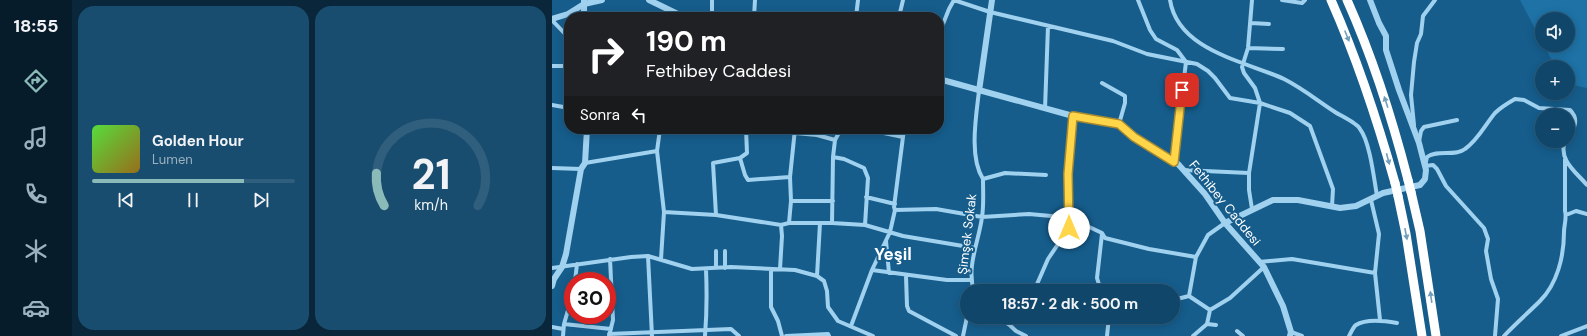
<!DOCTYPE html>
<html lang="tr">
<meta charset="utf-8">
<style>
body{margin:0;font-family:"DM Sans",sans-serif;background:#194d6f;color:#f1f3f6;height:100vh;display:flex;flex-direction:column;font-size:15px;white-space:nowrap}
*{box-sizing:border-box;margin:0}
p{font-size:13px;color:#9cb1c0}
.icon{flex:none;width:22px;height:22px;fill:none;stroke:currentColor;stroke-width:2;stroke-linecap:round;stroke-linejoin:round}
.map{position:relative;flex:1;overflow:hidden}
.details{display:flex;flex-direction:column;gap:6px;padding:6px;background:#09263a;width:480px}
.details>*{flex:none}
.guide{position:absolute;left:12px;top:12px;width:380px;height:122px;border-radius:16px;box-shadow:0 2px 10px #0003,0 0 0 1px #305e7d;background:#202124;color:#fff;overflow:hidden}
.controls{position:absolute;left:983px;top:12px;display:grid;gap:8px}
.controls a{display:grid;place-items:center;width:40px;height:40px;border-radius:50%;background:#104669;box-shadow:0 2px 10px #0003,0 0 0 1px #305e7d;font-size:20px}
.speed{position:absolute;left:12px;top:272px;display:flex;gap:8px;font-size:20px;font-weight:700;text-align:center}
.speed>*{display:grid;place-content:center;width:52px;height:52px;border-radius:50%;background:#104669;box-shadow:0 2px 10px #0003,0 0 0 1px #305e7d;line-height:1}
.speed .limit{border:6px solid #d22;background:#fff;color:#111}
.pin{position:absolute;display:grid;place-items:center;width:34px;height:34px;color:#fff;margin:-17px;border-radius:8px;box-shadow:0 2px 6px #0006}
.me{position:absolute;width:44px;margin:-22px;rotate:0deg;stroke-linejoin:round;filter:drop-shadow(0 0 3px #0008)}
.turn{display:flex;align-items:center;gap:14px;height:84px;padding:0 16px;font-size:18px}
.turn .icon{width:52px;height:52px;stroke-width:2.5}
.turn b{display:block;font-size:28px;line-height:34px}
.then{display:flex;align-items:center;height:38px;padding:0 16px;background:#0003;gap:8px;font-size:15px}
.details .tile{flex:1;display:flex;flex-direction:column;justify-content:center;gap:6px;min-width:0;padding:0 14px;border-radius:16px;background:#194d6f}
.details .dial{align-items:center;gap:0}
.dial svg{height:104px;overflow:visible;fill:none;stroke:#305e7d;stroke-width:7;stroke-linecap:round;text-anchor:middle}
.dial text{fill:#f1f3f6;stroke:none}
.song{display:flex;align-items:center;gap:12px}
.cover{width:48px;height:48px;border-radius:6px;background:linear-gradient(135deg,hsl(110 70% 55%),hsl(40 70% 35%))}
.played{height:4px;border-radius:2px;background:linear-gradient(90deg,#8bbbb9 75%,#305e7d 75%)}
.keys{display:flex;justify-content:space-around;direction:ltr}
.details .tiles{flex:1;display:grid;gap:6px;grid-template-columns:repeat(2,1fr)}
.trip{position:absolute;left:408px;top:284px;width:220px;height:40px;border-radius:20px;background:#104669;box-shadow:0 2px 10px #0003,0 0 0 1px #305e7d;font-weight:700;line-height:40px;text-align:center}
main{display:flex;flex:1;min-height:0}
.tabs{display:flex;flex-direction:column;width:72px;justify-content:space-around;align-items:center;background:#061c2a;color:#9cb1c0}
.tabs .icon{width:28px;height:28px}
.tabs .on{color:#8bbbb9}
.tabs b{font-size:18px;color:#f1f3f6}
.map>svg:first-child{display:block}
.green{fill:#1e72a6}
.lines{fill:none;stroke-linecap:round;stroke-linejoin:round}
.minor{stroke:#a0d1ef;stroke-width:4}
.tertiary{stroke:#a0d1ef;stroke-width:6}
.motorway{stroke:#fff;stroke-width:9}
.motorway-bridge{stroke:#fff;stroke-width:9}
.oneway{fill:#739eba}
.route-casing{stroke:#a68a30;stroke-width:10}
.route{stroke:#ffd54a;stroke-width:7}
.labels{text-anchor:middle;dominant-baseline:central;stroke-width:4;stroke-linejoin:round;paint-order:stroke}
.street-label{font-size:13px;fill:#fff;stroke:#165d8c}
.district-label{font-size:17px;font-weight:bold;fill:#fff;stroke:#165d8c}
</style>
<main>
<nav class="tabs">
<b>18:55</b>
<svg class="icon on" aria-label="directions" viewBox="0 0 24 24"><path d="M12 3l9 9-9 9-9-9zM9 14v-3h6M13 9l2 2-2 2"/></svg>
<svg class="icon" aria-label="music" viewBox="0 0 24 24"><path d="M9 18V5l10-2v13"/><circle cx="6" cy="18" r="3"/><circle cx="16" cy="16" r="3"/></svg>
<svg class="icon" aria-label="phone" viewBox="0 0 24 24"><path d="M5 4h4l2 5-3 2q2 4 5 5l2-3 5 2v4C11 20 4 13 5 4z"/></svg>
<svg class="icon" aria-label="climate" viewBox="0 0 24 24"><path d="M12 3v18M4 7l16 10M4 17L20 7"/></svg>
<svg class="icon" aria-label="car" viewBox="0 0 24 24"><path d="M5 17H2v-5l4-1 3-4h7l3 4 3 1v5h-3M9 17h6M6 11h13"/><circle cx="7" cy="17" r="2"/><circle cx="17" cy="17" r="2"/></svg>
</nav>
<section class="details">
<div class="tiles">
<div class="tile">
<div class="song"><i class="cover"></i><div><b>Golden Hour</b><p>Lumen</p></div></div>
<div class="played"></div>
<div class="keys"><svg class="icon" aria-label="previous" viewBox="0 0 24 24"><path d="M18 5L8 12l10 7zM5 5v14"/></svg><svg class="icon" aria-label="pause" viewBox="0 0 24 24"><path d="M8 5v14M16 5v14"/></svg><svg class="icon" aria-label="next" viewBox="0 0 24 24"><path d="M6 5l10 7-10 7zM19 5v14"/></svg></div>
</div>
<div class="tile dial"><svg viewBox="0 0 100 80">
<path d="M14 69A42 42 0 1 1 86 69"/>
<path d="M14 69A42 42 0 0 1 8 44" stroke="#8bbbb9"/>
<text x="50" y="56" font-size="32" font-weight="700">21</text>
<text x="50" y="72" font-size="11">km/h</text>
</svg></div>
</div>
</section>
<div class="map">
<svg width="1035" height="336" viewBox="0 0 1035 336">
<rect width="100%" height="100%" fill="#165d8c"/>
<path class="green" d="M968,0H1035V88L1016,84V67H1003L992,45H1016V19H990V42Z"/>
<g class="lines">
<path class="minor" d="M160,0V17
M586,0L598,30L604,39L625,50L634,62L622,162
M618,0C626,51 693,61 732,79C750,88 766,101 783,112C789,116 805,123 808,129C818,142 822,179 825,196
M700,0L696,48L690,67L692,73L703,88L708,103L697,173V190L700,209
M730,0L750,3L753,0
M202,17L203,0
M304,17L306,0
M347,17L351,0
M0,20L17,38
M699,23L717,24
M387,34L397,9L402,0L438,12L561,41L595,54L645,64L656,71L663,78L678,98L708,103L738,113L758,126L781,189L780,206
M696,48L731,49
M0,66H17
M550,83L573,96V103L567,124
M427,91C424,117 417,157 431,179L453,173L494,175
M0,105L17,108
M493,109L496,26
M862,125L859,95L862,62L865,43L869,34L871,16L883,0
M108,129L105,151L112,212L109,259
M243,129L238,177L239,201L237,223H280L313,225L351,236L423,248
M327,132L351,137
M243,133L265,135L283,140
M1013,141C1006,160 1024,172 1035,185
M867,142L869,131L872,127L905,120
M281,157L292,159L312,168L316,178L313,225
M188,158L193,175L196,180L238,177
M33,163L105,151
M0,168L29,169
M631,170L697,173
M314,197L343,204
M819,200L827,234L823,273
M239,201H281
M343,210L384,209L430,217L477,214L510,217L518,218L550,233L553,238L597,249L644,257
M112,212L164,215L229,225L237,223
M164,215L161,163L188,158L195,153L194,129
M1014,215L1024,211L1035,214
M280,223L281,157L283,140L289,129
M334,241L337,273
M164,251V268
M173,251V268
M96,256L100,336
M707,262L740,259L823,273L828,320
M0,268L79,257L96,256L140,269L179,267L243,270L265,276L272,281L275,291L276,307L286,321L321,336
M219,269V307L226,321L230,336
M228,269L230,236L229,225
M320,270L395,280H419
M265,276L268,223
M354,276L355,306L357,311L404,336
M23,281L25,264
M422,291C414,267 427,241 430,217C432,205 431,192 431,179
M482,291L496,259L517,228L516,174L521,116
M549,291L545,278L550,234
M637,296L644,257L656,235L673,223
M637,296L658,310
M621,300L637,296
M449,317L464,331L474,336
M12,324L59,329
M456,324L461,317
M655,324L664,325
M299,326L320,270L338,232L343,210L342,207L352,129
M0,327L11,329
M685,331L691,336
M739,332L750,336
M57,334L179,329L187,336
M11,336L12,324L21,293
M57,336L61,320L58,259
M153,336C155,312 155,293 154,269
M234,336L276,334L277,336
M411,336L415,317
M555,336L557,317
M641,336L655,324L658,310L678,298L712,267
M797,336C799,333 801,327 804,325C815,318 834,321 845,323
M943,336L946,299L939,279L934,251L936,239L932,228L894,186L885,169L881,165L873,166L875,157C885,149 903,157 913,149C926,140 933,125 943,113C948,108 956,103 963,99L972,100L987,108L1018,110C1027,119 1023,128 1016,137
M952,336C963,324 976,313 988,301C1005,284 1012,257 1012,232C1012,225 1015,218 1013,211V159
M1009,336L1035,326"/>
<path class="tertiary" d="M97,0L132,17
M32,1V17
M0,19L16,14L32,4L50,0
M387,79L521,116L567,124L582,137L626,164L653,194L673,223L712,267L731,306L739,332L738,336
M427,91L440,0
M673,223L721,200H746L788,208L804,206L831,193L868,185L873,179L874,170L867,143L847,90L834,50V36L827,23L818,0
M0,286L2,279L10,267L14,254L29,169L33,163L35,129"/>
<path class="motorway" d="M779,0C806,61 825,119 843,183
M795,0C821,58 840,118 856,180
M859,192L868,231L884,336
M846,196L854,234L870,336"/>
<path class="motorway-bridge" d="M856,180L859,192
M843,183L846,196"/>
</g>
<defs><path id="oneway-solid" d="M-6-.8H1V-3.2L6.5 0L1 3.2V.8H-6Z"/></defs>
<g class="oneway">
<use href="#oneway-solid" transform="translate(795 36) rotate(68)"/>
<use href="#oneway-solid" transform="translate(834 102) rotate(-108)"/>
<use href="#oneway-solid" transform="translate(836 159) rotate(75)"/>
<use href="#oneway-solid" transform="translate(854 234) rotate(79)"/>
<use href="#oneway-solid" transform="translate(879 297) rotate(-98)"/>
</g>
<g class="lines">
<g class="route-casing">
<path id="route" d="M517,228L516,174L521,116L567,124L582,137L622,162L630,90"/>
</g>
<use href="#route" class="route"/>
</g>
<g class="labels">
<g class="street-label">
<text transform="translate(673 203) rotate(51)">Fethibey Caddesi</text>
<text transform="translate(415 234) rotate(-83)">Şimşek Sokak</text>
</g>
<g class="district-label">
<text x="341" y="254">Yeşil</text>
</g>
</g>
</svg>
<div class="controls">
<a><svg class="icon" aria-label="sound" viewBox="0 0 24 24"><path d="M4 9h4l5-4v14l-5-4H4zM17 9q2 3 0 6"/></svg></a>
<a>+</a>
<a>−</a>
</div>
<div class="speed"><div class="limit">30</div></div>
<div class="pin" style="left:630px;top:90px;background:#d93025"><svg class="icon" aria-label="arrive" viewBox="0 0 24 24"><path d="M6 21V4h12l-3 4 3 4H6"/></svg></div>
<svg class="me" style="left:517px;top:228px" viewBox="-20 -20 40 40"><circle r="19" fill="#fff"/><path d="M0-13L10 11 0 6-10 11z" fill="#ffd54a"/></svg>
<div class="trip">18:57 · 2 dk · 500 m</div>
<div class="guide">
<div class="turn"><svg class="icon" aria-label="right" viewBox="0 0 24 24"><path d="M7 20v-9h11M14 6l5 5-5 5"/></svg><div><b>190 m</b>Fethibey Caddesi</div></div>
<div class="then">Sonra<svg class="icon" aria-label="left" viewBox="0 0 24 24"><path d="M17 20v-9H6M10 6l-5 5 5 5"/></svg></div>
</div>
</div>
</main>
